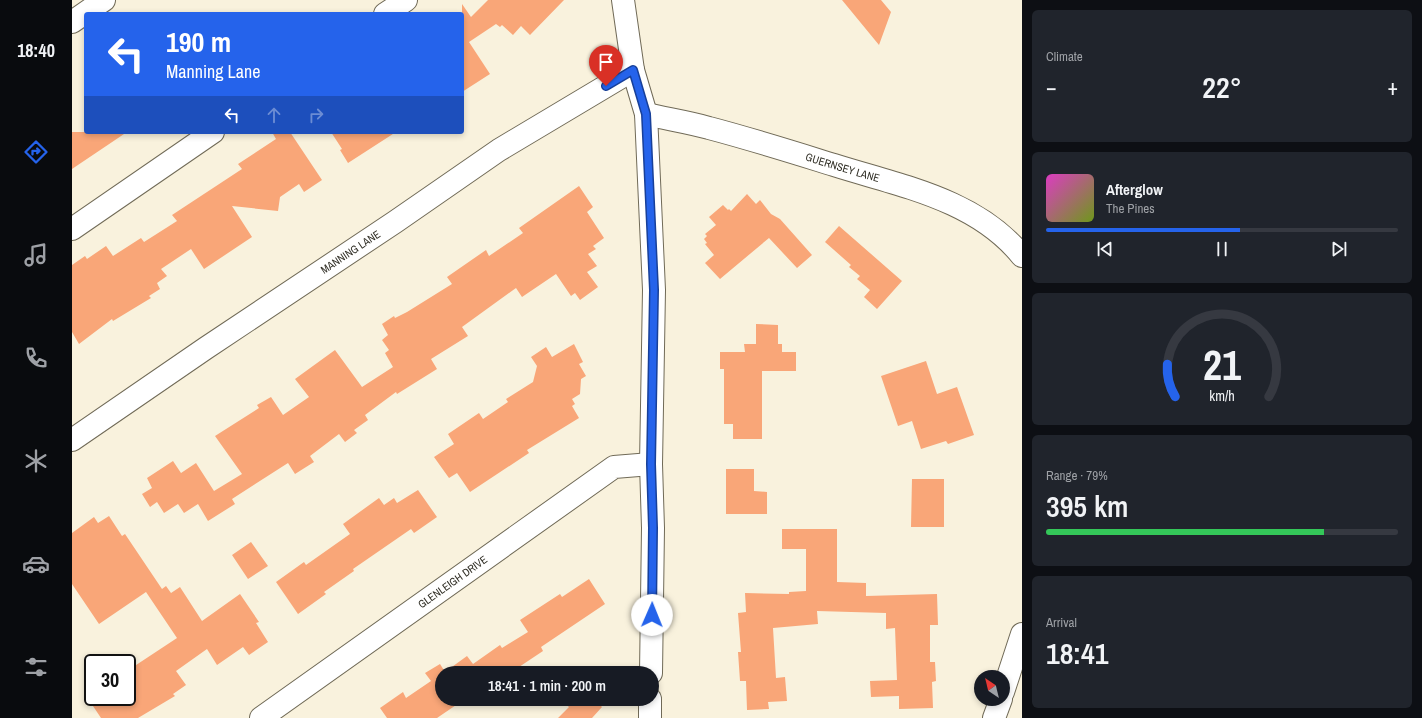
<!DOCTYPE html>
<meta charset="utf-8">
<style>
body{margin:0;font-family:"Archivo Narrow",sans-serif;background:#20242c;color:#f1f3f6;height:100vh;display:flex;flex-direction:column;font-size:15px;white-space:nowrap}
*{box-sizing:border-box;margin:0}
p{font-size:13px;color:#9ea1a6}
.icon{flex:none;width:22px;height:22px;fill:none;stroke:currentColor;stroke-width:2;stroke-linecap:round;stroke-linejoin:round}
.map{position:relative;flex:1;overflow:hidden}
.sheet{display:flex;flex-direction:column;gap:10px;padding:10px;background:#0d0f14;width:400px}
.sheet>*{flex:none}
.hud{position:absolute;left:12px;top:12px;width:380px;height:122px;border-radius:4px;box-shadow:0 2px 6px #0003;background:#2563eb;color:#fff;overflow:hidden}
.needle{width:26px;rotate:325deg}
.tools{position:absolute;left:902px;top:670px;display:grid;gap:8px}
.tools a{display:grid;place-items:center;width:36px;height:36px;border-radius:50%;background:#171b24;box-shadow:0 2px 6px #0003;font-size:20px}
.speed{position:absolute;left:12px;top:654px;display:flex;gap:8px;font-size:20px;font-weight:700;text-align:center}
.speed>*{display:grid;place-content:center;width:52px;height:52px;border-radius:50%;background:#171b24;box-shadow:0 2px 6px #0003;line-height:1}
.speed .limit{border:2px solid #111;border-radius:6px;background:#fff;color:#111}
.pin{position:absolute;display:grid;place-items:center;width:34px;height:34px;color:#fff;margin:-41px -17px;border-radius:50% 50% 50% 0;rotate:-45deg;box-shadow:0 0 4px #0007}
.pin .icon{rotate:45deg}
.me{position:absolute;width:44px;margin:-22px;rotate:1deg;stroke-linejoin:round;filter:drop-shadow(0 0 3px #0008)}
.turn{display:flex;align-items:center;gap:14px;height:84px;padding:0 16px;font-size:18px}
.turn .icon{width:52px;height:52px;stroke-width:2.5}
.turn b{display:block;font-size:28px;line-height:34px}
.lanes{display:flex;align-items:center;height:38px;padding:0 16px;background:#0003;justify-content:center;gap:20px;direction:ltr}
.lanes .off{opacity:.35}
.big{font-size:30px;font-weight:600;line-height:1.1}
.sheet .tile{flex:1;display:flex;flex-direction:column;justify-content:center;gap:6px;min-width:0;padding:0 14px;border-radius:6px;background:#20242c}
.sheet .dial{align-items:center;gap:0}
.dial svg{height:104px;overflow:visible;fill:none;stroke:#363941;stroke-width:7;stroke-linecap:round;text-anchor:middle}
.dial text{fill:#f1f3f6;stroke:none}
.song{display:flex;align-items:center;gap:12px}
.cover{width:48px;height:48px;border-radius:6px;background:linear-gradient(135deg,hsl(310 70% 55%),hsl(80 70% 35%))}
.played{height:4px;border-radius:2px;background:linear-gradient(90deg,#2563eb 55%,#363941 55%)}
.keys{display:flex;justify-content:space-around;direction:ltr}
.heat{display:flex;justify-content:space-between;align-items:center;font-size:22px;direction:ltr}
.charge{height:6px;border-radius:3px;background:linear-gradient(90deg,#34c759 79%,#363941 0)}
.trip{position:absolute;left:363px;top:666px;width:224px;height:40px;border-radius:20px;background:#171b24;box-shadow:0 2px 6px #0003;font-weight:600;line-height:40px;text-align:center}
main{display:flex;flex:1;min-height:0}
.dock{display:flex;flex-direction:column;width:72px;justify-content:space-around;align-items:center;background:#090b0e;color:#9ea1a6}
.dock .icon{width:28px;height:28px}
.dock .current{color:#2563eb}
.dock b{font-size:18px;color:#f1f3f6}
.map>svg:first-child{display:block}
.building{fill:#f9a678}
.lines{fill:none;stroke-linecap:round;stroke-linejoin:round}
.minor-casing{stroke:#706a57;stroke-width:24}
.minor{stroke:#fff;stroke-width:22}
.route-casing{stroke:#184099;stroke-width:10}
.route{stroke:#2563eb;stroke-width:7}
.labels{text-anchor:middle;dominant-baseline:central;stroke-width:3.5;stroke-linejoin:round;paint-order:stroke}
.street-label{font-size:11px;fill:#2f2d24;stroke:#fff}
</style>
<main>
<nav class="dock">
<b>18:40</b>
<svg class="icon current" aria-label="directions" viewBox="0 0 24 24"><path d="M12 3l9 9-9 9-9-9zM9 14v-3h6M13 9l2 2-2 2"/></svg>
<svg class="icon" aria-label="music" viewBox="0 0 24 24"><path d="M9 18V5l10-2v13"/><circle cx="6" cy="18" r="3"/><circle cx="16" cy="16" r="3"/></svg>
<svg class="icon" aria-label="phone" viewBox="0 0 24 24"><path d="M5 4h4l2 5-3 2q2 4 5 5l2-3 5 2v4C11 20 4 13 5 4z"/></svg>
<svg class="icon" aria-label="climate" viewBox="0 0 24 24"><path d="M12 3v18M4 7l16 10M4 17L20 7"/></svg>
<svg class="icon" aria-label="car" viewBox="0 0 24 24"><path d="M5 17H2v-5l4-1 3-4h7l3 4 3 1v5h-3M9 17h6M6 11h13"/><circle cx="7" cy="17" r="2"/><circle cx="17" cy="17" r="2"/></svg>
<svg class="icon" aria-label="filters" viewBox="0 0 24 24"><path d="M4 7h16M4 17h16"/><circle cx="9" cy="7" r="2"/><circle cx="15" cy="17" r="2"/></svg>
</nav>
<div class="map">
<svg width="950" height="718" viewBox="0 0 950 718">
<rect width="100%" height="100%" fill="#f9f2dd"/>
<path class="building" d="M416,0H492L458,35L449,26L441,35L430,25L428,27L424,24L397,42L418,74L390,92V4L399,17Z
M770,0H809L819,12L807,45Z
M0,132H55L0,169Z
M200,132H218L250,180L232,192L227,184L208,197L206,211L160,206L180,237L132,269L119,249L89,269L95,276L85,283L88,289L77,296L79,298L41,321L40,319L7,344L0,332V265L13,256L15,259L34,246L41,256L69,238L72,242L105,221L100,215L170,169L166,164L204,139Z
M259,132H324L276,163L268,150L270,149Z
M507,186L521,207L515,212L532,238L521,246L524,249L516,254L525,266L515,272L526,287L508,300L503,293L499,296L484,274L450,297L444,288L390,327L396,336L359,359L365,369L325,394L324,392L293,415L296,420L282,430L285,433L273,442L267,434L238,456L242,462L223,474L216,463L160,499L163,504L136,521L126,504L112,513L106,504L92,513L85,502L78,507L70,494L80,488L75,478L101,461L109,473L124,463L142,491L170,474L143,436L187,408L185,405L199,397L211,415L237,397L223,379L263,350L290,387L321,367L313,353L317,350L310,340L316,335L310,324L322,316L323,318L335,312L380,284L375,277L414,250L417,256L451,233L447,228Z
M675,194L684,204L688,200L699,214L708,219L740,255L725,268L697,238L648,279L633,263L642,255L633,244L635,243L632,239L635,236L633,234L644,225L637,217L651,205L656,210L657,209L659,211Z
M767,226L830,281L805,309L792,297L798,290L785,279L788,276L777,267L779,265L753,242Z
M684,324L706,325V344H710V352H724V371H690V439H661V424H652V369H648V352H673L672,344H684Z
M502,344L511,362L507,364L514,376L509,379L508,394L500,399L503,404L500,406L507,418L455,450L457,453L398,492L385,473L377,478L362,457L382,444L376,434L407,413L411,419L436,402L434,399L461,382L465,366L459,357L474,347L480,357Z
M854,361L865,394L885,387L902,435L876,444L874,441L849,449L840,421L826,426L809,376Z
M654,469H682V491L695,492V514H654Z
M840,479H872V527H839Z
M346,490L365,517L342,533L339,529L281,569L282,571L252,592L254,594L226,614L204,582L232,562L234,565L278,534L271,524L307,498L312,505L322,498L325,503Z
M37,516L50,536L53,534L90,589L94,586L99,593L108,587L130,621L168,594L187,622L184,623L196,642L177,655L171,647L145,665L135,649L104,671L114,685L101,694L103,696L66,718H29L15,697H55V671L105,638L74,592L27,624L0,584V533L22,517L26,523Z
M710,529H765V582L794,583V596L865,594L866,625H858V662H863L864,681L860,682L861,708L827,709V696L799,697L798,681L825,680L823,628L814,629V613L745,611L746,624L701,628L704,678L713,677L715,701L696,702L697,709L675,710L674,681H668L666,652H669L666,613L674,612L673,593L717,594V592L734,591V549H710Z
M179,542L196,566L176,579L160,555Z
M517,579L533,604L469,647L471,651L438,673H370V699H393L365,718H315L308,708L331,692L334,698L359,681L353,673L368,664L373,672L395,656L401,664L428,645L430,648L456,632L448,620L488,594L490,597Z
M487,699H522L530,707L520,718H486L497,707Z"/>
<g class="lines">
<g class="minor-casing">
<g id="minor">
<path d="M551,0L561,70L574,114L582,290L579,464L581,528L579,673"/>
<path d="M313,14L334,0"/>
<path d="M0,22L32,0"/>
<path id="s1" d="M574,114C595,119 616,122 637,128C679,139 720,152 762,165C828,186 904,199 950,256"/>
<path d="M0,229L141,132"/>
<path id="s2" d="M0,440L134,348L323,222L427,150L561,70"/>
<path d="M931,692L950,634"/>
<path id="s3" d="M189,718L542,467L579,464"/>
<path d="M578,718V699"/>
<path d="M922,718L929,699"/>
</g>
</g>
<use href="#minor" class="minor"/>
</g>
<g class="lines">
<g class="route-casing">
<path id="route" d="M534,86L561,70L574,114L582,290L579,464L581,528L580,615"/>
</g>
<use href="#route" class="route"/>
</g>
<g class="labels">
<g class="street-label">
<text stroke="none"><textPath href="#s1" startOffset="204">GUERNSEY LANE</textPath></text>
<text stroke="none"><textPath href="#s2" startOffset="336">MANNING LANE</textPath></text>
<text stroke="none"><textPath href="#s3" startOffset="235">GLENLEIGH DRIVE</textPath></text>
</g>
</g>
</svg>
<div class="tools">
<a><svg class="needle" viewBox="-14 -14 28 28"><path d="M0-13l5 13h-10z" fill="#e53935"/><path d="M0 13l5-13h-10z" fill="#9ea1a6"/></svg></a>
</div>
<div class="speed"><div class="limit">30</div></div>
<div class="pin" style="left:534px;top:86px;background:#d93025"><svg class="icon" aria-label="arrive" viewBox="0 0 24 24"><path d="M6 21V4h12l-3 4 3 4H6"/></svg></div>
<svg class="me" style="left:580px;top:615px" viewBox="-20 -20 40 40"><circle r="19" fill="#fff"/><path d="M0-13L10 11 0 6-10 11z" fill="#2563eb"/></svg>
<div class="trip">18:41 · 1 min · 200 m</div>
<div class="hud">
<div class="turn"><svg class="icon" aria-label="left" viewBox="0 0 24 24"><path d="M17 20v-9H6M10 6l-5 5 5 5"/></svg><div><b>190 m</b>Manning Lane</div></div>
<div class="lanes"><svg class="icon" aria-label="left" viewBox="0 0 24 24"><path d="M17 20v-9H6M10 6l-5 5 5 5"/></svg><svg class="icon off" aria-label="ahead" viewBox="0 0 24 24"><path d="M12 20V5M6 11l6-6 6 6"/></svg><svg class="icon off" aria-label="right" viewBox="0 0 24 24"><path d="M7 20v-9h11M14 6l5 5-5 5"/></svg></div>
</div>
</div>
<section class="sheet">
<div class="tile"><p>Climate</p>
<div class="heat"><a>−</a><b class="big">22°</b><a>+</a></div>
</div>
<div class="tile">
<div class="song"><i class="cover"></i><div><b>Afterglow</b><p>The Pines</p></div></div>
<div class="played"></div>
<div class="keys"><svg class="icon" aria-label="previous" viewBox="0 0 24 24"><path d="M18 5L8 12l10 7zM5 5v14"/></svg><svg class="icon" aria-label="pause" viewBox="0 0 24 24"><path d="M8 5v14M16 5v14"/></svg><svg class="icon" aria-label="next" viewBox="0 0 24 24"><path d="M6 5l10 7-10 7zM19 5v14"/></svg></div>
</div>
<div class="tile dial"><svg viewBox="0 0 100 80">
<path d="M14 69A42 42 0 1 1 86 69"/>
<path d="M14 69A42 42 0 0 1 8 44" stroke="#2563eb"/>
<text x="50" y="56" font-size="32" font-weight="700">21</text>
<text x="50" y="72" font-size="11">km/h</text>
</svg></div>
<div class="tile"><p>Range · 79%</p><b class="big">395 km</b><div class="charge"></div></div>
<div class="tile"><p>Arrival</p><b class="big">18:41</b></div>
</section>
</main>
